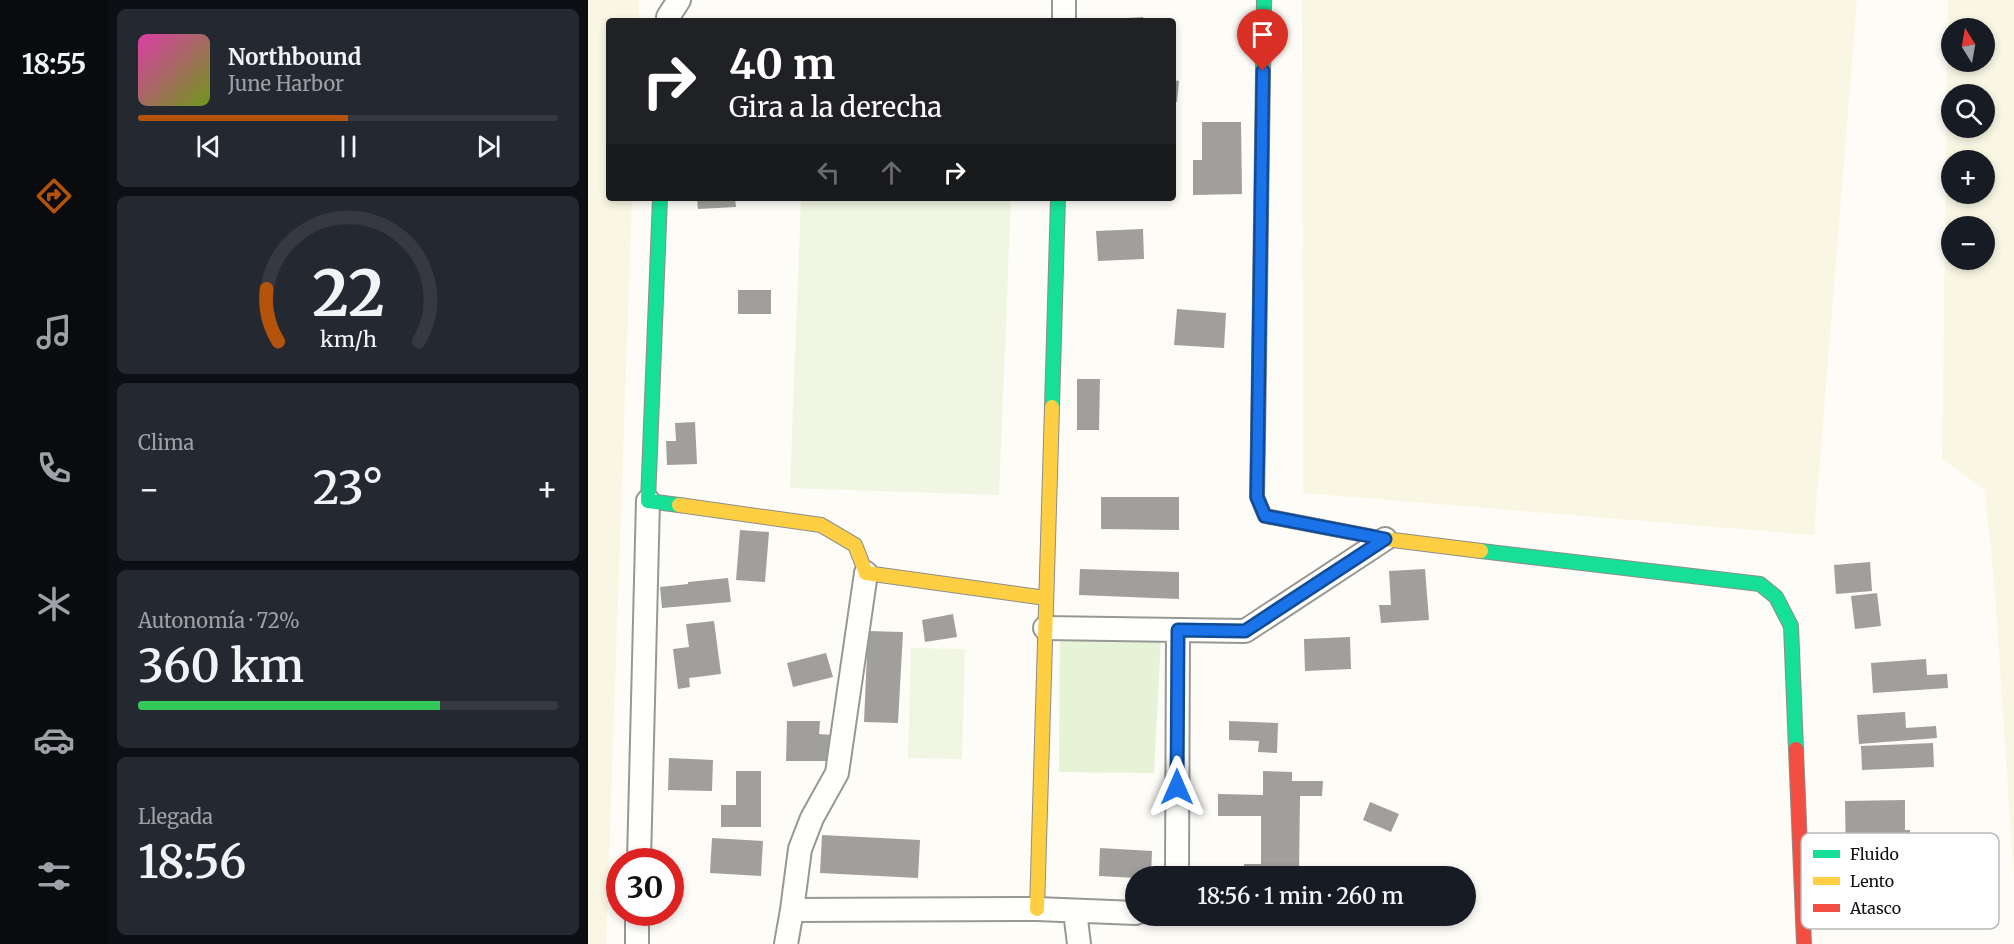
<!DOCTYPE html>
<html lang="es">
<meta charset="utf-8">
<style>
body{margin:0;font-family:Merriweather,serif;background:#242831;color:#f1f3f6;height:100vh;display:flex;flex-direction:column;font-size:22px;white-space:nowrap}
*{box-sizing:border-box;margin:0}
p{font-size:20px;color:#9ea1a6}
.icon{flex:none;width:33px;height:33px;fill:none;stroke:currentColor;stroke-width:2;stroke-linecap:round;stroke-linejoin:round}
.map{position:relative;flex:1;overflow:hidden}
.drawer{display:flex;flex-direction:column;gap:9px;padding:9px;background:#0d0f14;width:480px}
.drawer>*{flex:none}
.guide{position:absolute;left:18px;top:18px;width:570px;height:183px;border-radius:6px;box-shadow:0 3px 9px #0003;background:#202124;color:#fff;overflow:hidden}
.needle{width:39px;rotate:349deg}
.controls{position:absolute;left:1353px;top:18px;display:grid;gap:12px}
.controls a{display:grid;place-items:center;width:54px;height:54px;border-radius:50%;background:#171b24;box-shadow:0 3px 9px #0003;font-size:30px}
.speed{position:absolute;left:18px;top:848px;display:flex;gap:12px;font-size:30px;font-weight:700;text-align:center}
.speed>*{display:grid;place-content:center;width:78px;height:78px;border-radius:50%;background:#171b24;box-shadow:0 3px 9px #0003;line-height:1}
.speed .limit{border:9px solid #d22;background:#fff;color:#111}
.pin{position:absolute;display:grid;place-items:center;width:51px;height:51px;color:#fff;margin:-62px -26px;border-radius:50% 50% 50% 0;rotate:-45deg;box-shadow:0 0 6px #0007}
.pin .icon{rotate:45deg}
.me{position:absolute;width:66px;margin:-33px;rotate:0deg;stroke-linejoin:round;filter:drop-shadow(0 0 4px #0008)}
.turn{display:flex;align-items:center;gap:21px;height:126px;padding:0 24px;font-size:27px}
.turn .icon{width:78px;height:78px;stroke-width:2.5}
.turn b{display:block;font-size:42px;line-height:51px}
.lanes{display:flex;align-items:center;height:57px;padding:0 24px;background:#0003;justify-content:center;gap:30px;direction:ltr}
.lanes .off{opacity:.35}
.big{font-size:45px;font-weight:600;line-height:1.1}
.drawer .tile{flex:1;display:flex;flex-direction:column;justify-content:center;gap:9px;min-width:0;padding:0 21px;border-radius:9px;background:#242831}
.drawer .dial{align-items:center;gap:0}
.dial svg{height:156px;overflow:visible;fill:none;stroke:#363941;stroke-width:7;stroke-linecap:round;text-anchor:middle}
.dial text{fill:#f1f3f6;stroke:none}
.song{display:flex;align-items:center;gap:18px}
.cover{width:72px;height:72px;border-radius:9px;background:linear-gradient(135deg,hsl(320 70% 55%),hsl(80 70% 35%))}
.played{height:6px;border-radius:3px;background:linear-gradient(90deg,#b45309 50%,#363941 50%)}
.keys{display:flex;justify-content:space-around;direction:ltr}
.heat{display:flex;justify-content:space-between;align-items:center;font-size:33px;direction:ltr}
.charge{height:9px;border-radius:4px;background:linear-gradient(90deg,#34c759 72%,#363941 0)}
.trip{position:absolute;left:537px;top:866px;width:351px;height:60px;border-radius:30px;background:#171b24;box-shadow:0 3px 9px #0003;font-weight:600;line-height:60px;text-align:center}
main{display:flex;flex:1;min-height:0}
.dock{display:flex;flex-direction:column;width:108px;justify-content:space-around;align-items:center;background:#090b0e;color:#9ea1a6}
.dock .icon{width:42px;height:42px}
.dock .selected{color:#b45309}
.dock b{font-size:27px;color:#f1f3f6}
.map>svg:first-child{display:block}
.farmland{fill:#f9f7e4;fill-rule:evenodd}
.green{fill:#e7f3d7}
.pitch{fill:#f0f6e1}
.building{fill:#a19f9c}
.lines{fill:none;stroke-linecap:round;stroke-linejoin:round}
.street-casing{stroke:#979795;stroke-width:26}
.fast-casing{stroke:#8e8d8b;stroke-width:16}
.slow-casing{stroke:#8e8d8b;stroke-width:16}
.jam-casing{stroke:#8e8d8b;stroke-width:16}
.street{stroke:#fffffe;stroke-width:22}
.fast{stroke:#16e098;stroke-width:14}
.slow{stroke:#ffcf43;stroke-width:14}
.jam{stroke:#f24e42;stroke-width:14}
.route-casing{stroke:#114b97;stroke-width:15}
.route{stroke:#1a73e8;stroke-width:10}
.key{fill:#fff;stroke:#b8b8b8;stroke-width:1.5}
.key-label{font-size:16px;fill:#111}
</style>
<main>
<nav class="dock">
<b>18:55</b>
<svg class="icon selected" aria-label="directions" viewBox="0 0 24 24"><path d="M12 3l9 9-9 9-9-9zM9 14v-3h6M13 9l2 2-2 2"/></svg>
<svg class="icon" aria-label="music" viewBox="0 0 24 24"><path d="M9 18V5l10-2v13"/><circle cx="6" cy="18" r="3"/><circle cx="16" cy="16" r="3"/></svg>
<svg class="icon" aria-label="phone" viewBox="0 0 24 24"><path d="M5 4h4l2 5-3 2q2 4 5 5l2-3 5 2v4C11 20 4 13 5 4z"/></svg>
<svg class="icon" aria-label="climate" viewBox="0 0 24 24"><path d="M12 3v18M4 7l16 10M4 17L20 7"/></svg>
<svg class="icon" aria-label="car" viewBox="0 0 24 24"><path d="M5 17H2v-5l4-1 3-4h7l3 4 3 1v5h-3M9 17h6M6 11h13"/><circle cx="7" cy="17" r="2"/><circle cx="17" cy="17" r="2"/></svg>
<svg class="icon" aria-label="filters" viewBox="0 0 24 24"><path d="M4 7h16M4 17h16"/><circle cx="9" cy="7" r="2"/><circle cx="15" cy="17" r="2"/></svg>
</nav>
<section class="drawer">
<div class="tile">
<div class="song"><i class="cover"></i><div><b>Northbound</b><p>June Harbor</p></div></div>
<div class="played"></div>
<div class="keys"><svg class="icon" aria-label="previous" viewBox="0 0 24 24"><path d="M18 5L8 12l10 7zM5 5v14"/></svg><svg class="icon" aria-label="pause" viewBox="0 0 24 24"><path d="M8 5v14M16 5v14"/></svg><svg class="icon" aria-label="next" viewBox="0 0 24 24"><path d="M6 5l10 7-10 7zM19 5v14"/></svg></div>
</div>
<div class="tile dial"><svg viewBox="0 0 100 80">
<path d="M14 69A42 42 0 1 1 86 69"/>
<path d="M14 69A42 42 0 0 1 8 42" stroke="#b45309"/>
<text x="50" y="56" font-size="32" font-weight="700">22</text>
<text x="50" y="72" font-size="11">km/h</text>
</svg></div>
<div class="tile"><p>Clima</p>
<div class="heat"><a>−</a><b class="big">23°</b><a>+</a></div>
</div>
<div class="tile"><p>Autonomía · 72%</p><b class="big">360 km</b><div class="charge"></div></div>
<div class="tile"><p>Llegada</p><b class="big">18:56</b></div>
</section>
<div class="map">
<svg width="1426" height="944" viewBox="0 0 1426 944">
<rect width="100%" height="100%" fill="#fdfcf7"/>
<path class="farmland" d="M0,0H51V21H21V198H44L18,944H0Z
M714,0H1269L1226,535L715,493Z
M1360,0H1426V883L1407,593L1397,490L1354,459ZM1364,28H1396V62H1364ZM1364,94H1396V128H1364ZM1364,160H1396V194H1364ZM1364,226H1396V260H1364Z"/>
<path class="green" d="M573,640L566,773L471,772L472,641Z"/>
<path class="pitch" d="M213,198H423L411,495L202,488Z
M323,648L377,649L374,759L320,758Z"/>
<path class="building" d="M555,17L556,21H523V19Z
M585,80L591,81L589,102L585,101Z
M614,122H653L654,194L605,195V160H614Z
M109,198H147L148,207L110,209Z
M555,229L556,259L510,261L508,231Z
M150,290H183V314H150Z
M589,309L638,313L636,348L586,345Z
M489,379H512L511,430H489Z
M107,422L109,464L79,465L78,441H88L87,423Z
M513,497H591V530L513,529Z
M152,530L181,532L177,582L148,580Z
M1282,562L1284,591L1248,594L1246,565Z
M492,569L591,572V599L491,595Z
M837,569L841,620L793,623L791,605H803L801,571Z
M140,578L143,602L74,608L72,587L100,584V582Z
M1289,593L1293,626L1267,629L1263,596Z
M365,614L369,637L337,642L334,620Z
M126,621L133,674L101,678L102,687L90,689L85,649L101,647L98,624Z
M280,631L315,632L310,723L276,722Z
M762,637L763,669L717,671L716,639Z
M238,653L245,677L205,687L199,663Z
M1338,659L1339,675L1359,674L1360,688L1285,693L1283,663Z
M1317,712L1318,728L1348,726L1349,738L1271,744L1269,715Z
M199,721H232L231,734L245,735V761H198Z
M641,721L690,723L689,753L670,752L671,741L641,740Z
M1345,743L1346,767L1274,770L1273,746Z
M81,758L125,760L124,791L80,790Z
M148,771H173V827H133V805H148Z
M675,771L704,772V781H735L734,796H712L711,876H656V864H673V816H630V794L675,795Z
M1317,800V830H1322L1323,862H1258L1257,801Z
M782,802L811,814L803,832L775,820Z
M234,835L332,840L330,878L232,873Z
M124,838L175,841L173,876L122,873Z
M512,848L564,851L563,876H548V878L511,876Z"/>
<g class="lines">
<g class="street-casing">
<path id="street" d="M80,21V17L91,0
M476,21V0
M457,628L657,631L797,539
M51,861L60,501
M589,876L590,630
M204,910L449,909L548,913
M487,911L491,944
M49,944V912
M198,944L204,910L212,849L224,818L249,773L278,573"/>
</g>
<g class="fast-casing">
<path id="fast" d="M72,198L60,501L91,505
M464,407L470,198
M670,438L676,0
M893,551L1172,584L1188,597L1203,626L1208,749"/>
</g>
<g class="slow-casing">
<path id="slow" d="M670,438L669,497L677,516L797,539L893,551
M91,505L233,525L267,545L278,573L458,598
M449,909L464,407"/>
</g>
<g class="jam-casing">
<path id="jam" d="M1208,749L1216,944"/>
</g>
<use href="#street" class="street"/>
<use href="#fast" class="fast"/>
<use href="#slow" class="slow"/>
<use href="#jam" class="jam"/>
</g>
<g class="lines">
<g class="route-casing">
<path id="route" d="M589,787L590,630L657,631L797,539L677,516L669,497L675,71"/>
</g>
<use href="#route" class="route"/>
</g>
<rect x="1213" y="833" width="198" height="96" rx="9" class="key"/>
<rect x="1225" y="850" width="27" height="8" fill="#16e098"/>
<rect x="1225" y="877" width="27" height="8" fill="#ffcf43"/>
<rect x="1225" y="904" width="27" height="8" fill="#f24e42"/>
<g class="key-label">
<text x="1262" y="860">Fluido</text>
<text x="1262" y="887">Lento</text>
<text x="1262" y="914">Atasco</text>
</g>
</svg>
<div class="controls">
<a><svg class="needle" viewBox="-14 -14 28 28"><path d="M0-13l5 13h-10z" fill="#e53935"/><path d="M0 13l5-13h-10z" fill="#9ea1a6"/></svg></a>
<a><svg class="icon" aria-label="search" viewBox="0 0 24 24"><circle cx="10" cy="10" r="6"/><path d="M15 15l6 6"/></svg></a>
<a>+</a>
<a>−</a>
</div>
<div class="speed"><div class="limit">30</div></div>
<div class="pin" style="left:675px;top:71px;background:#d93025"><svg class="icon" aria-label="arrive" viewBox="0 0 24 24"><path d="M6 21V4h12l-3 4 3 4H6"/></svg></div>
<svg class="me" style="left:589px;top:787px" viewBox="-20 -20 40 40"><path d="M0-17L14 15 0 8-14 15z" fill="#1a73e8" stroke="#fff" stroke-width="4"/></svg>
<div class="trip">18:56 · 1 min · 260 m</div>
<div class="guide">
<div class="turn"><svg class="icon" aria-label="right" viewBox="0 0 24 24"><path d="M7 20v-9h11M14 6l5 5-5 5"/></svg><div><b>40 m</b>Gira a la derecha</div></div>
<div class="lanes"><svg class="icon off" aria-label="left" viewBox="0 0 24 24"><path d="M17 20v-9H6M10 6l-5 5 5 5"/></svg><svg class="icon off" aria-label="ahead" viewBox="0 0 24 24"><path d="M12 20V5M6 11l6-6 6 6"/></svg><svg class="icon" aria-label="right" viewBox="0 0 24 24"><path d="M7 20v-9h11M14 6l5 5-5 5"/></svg></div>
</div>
</div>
</main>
